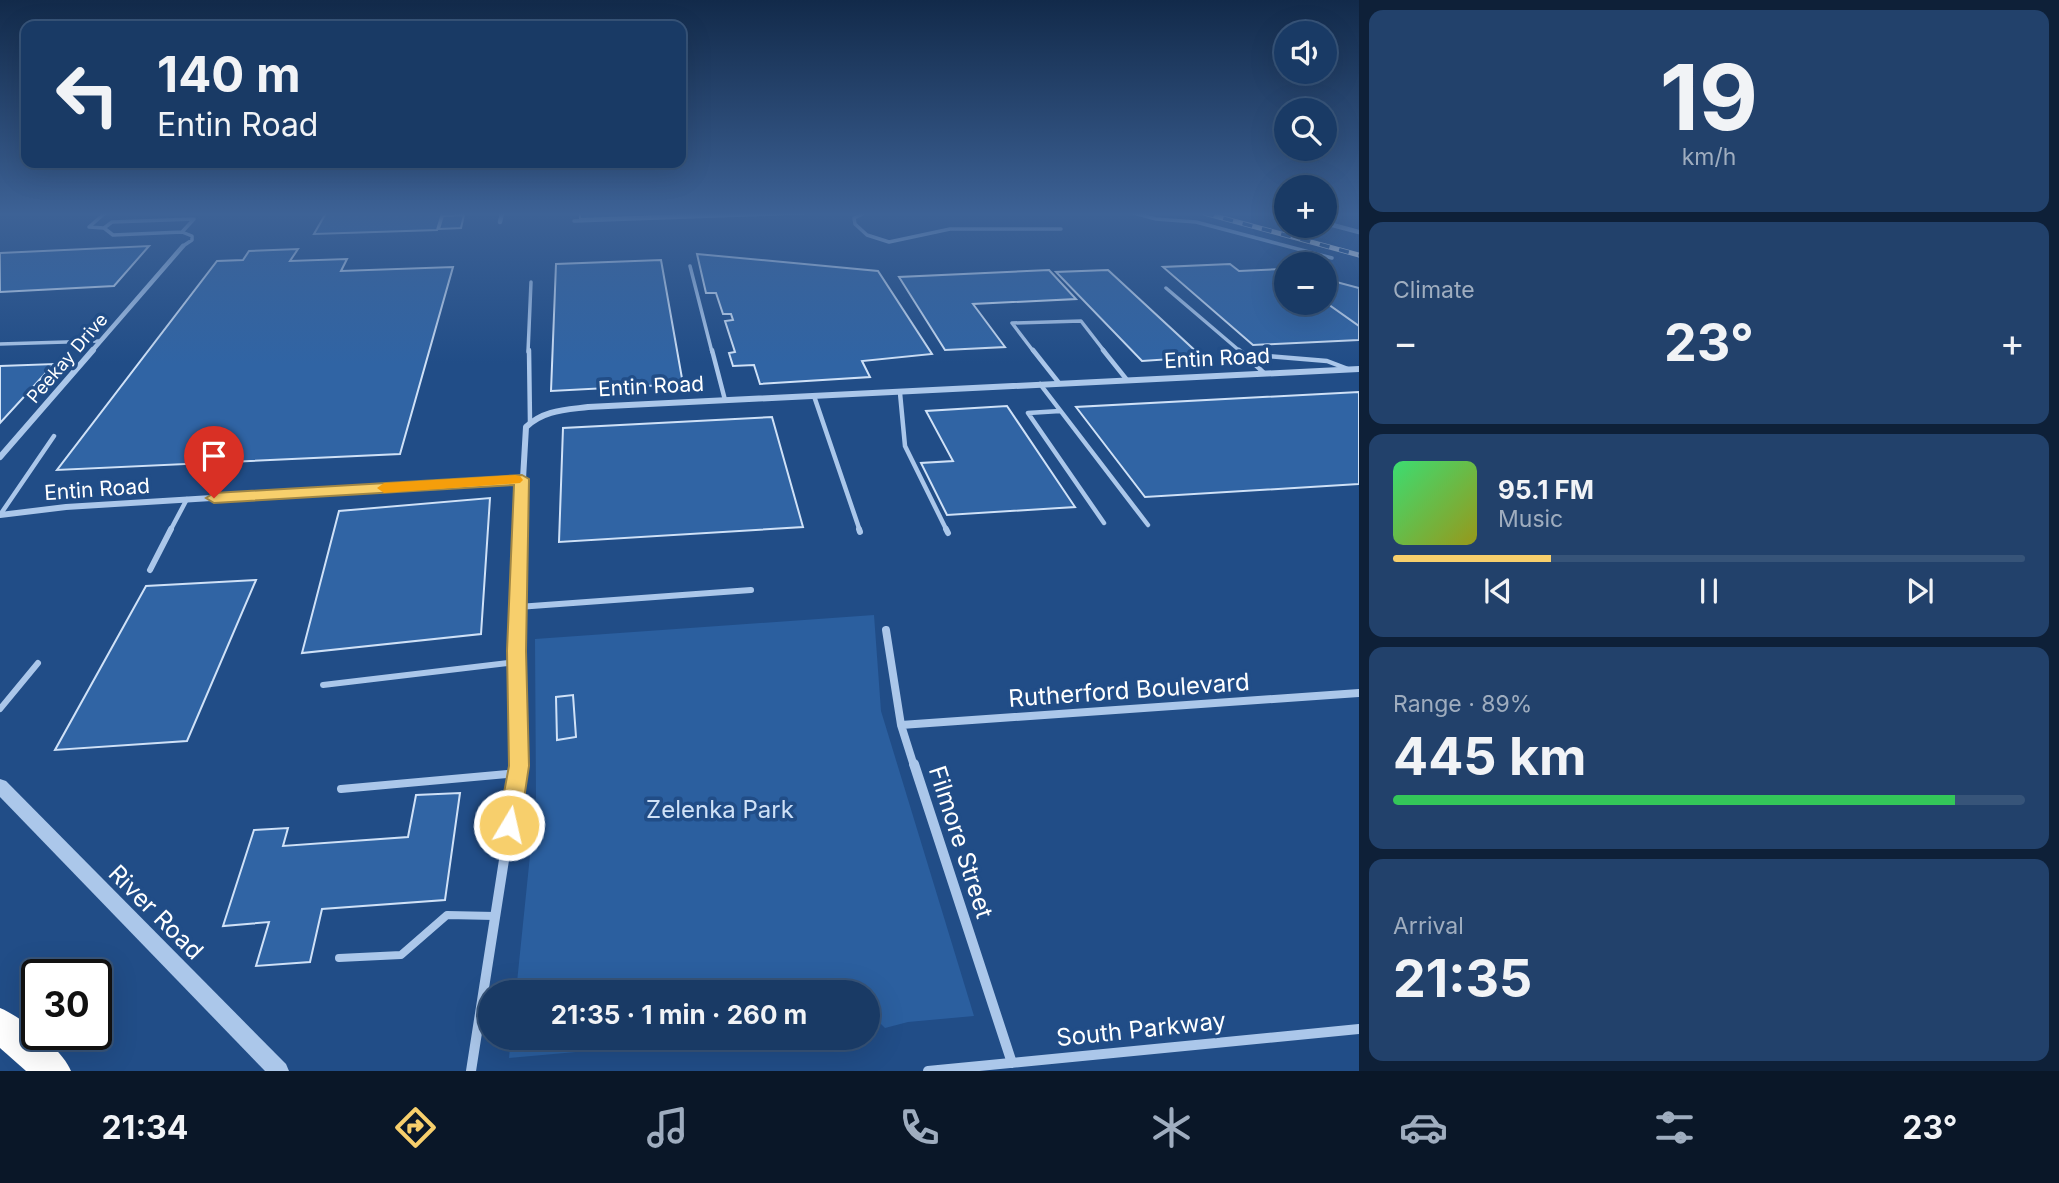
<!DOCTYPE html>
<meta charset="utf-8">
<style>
body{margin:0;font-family:Inter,sans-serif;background:#22416b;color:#f1f3f6;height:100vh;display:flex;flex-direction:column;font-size:26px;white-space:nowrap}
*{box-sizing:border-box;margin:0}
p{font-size:23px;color:#9fadbf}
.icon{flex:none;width:38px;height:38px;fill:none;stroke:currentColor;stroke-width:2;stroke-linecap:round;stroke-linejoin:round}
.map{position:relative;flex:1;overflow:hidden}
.panel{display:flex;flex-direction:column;gap:10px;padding:10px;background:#0e2038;width:700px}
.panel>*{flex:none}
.hud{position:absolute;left:21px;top:21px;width:665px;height:147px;border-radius:14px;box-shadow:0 7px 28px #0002,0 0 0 2px #375479;background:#193a65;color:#f1f3f6;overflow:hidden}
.tools{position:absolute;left:1274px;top:21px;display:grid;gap:14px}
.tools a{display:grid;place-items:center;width:63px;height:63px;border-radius:50%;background:#193a65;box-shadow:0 7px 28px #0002,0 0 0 2px #375479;font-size:35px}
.speed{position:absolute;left:21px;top:959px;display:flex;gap:14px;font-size:35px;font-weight:700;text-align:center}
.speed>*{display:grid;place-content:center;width:91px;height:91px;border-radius:50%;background:#193a65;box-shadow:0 7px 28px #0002,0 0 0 2px #375479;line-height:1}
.speed .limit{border:4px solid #111;border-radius:10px;background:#fff;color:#111}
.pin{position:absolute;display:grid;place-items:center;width:60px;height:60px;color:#fff;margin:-72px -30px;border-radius:50% 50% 50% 0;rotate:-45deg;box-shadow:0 0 7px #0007}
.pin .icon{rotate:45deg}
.me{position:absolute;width:77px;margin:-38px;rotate:9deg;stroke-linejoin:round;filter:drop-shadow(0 0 5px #0008)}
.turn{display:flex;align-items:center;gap:24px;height:147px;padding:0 21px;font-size:32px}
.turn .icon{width:91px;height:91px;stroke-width:2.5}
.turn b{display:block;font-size:49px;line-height:60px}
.big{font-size:52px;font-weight:700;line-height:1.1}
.panel .card{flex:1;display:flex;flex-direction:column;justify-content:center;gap:10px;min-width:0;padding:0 24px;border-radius:14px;background:#22416b}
.panel .dial{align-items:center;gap:0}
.dial b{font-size:91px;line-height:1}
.song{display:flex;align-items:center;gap:21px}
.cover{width:84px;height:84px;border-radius:10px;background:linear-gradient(135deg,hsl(140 70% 55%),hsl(60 70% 35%))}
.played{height:7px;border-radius:4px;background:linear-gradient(90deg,#f7cf6c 25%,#375479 25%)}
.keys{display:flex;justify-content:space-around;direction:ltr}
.heat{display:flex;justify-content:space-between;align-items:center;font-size:38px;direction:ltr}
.charge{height:10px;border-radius:5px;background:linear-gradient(90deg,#34c759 89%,#375479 0)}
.trip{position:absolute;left:478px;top:980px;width:402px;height:70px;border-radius:35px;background:#193a65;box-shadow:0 7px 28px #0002,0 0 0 2px #375479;font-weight:700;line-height:70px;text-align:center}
.dock{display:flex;height:112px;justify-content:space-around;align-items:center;background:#0a1728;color:#9fadbf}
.dock .icon{width:49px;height:49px}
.dock .selected{color:#f7cf6c}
.dock b{font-size:32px;color:#f1f3f6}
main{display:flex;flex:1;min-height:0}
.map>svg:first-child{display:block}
.green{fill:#2b5f9f}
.building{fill:#3064a4;stroke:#cfe1f7;stroke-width:2}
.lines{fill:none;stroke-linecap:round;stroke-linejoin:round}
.service-far3{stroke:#abc7ea;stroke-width:3.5}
.service-far2{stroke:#abc7ea;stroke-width:4.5}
.service-far1{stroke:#abc7ea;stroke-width:6}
.service{stroke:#abc7ea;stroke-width:8}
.minor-far3{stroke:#abc7ea;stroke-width:4.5}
.minor-far2{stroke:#abc7ea;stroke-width:6}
.minor-far1{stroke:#abc7ea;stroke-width:8}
.minor{stroke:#abc7ea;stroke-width:10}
.tertiary{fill:#abc7ea;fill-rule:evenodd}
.motorway{fill:#fff;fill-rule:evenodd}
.rail-casing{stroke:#fff;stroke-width:5}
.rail{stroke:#214d87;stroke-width:3.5;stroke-dasharray:10;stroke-linecap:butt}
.route{fill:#f7cf6c;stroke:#a18746;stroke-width:2}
.slow{fill:#f59e0b}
.labels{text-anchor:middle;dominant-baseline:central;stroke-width:7;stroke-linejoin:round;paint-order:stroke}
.far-street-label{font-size:18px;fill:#fff;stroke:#214d87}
.street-label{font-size:21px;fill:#fff;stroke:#214d87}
.near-street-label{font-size:24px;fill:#fff;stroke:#214d87}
.near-park-label{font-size:24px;fill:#cfe1f7;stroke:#214d87}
</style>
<main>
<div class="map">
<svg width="1359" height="1071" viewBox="0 0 1359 1071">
<rect width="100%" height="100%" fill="#214d87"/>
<path class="green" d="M874,615L881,711L974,1016L908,1022L885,1028L881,1024L868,1026V992H516L536,797L535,639Z
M511,1038H732L509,1058Z"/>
<path class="building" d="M326,213H442L437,230L314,234Z
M580,213H743L580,219Z
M464,215L461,228L439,229L443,216Z
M149,246L114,286L0,292V253Z
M298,249L290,261L347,259L341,271L453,267L400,454L57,470L217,261L243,260L249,251Z
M697,254L878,271L932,354L862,361L870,377L760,384L754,365L733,366L729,353L735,352L725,321L733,320L731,314H723L716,293H706Z
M661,260L683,384L551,391L556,264Z
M1230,264L1239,271L1281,269L1286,274V303L1325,302L1359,326V340L1253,345L1163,267Z
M1049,270L1076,299L973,304L1005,347L945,350L899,277Z
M1108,270L1202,357L1142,361L1056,272Z
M1325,279L1359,288V326L1325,302Z
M54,364L0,423V366Z
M1359,392V484L1145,497L1076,407Z
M1007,406L1075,507L947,515L921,463L953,461L926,411Z
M772,417L803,527L559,542L563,428Z
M490,498L481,634L302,653L339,511Z
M256,580L187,741L55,750L146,586Z
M573,695L576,737L557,740L556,697Z
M460,793L445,900L322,909L310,962L256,966L269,922L223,926L254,830L288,828L283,846L408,837L416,795Z"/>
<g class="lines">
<path class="service-far3" d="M865,213L854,218L855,224L867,235L889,242L950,229H1061
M1134,213L1156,219L1196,222L1332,258
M194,219L182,232L113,235L104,228L112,222Z
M574,221L803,213
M104,228L89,227L105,213
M182,232L192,236V240L183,246
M690,266L712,352
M1166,288L1241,352
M0,344L99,341
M528,352L531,282
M1034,352L1012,323L1081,321L1105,352"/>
<path class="service-far2" d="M529,350L530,422
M712,350L725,400
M1033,350L1059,383
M1103,350L1127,380
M1239,350L1244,354L1327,361L1348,369
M1247,357L1264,373
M1040,384L1148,525
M900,393L905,446L947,531
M814,396L860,531
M1028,413L1104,523
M1028,413L1060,411
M0,515L54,436
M170,531L187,499"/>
<path class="service-far1" d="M859,529L860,532
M946,529L948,533
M150,570L171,529
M518,607L751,590
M323,685L517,662
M0,709L38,663"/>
<path class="service" d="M341,789L518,773
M339,958L401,955L447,915L495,916"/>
<path class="minor-far3" d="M500,222L502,213
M1325,223L1359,232
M91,352L183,246"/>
<path class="minor-far2" d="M0,457L93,350
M0,515L66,507L522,479
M520,531L526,427C544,410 565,410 588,407L1359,369"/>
<path class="minor-far1" d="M886,630L901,725L914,766
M901,725L1359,693
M519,766L517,651L520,529"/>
<path class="minor" d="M914,764L1012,1063
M471,1071L519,764
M928,1071L1359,1029"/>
<path class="tertiary" d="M0,779L6,781L286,1064L289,1071H265L0,797Z"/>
<path class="motorway" d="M0,1008C22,1017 62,1049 71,1071H26L0,1048Z"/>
<g class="rail-casing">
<path id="rail" d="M1204,213L1359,255"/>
</g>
<use href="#rail" class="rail"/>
</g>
<linearGradient id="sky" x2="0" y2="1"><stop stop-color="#122a4a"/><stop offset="0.59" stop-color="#3d6296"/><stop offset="1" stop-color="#3d6296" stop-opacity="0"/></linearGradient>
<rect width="1359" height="363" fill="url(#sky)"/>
<path class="route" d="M522,475L529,479L526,651L529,766L520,825L516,832L509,835L501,832L498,825L509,766L507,651L514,485L214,503L206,498L214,493Z"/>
<path class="slow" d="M515,475L520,476L523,480L520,483L384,493L377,488L384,483Z"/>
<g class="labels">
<g class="far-street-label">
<text transform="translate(67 358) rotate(-49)">Peekay Drive</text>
</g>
<g class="street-label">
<text transform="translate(1217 358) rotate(-3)">Entin Road</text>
<text transform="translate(651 386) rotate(-3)">Entin Road</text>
<text transform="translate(97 489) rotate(-4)">Entin Road</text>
</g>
<g class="near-street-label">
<text transform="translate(1129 690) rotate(-4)">Rutherford Boulevard</text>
<text transform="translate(961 842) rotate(72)">Filmore Street</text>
<text transform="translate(156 912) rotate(45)">River Road</text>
<text transform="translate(1141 1029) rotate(-6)">South Parkway</text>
</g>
<g class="near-park-label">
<text x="720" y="809">Zelenka Park</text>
</g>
</g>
</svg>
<div class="tools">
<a><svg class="icon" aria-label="sound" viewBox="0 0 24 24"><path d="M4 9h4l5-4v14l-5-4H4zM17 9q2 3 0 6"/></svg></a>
<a><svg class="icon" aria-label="search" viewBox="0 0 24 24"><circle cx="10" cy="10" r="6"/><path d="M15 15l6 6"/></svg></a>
<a>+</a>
<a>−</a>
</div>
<div class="speed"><div class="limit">30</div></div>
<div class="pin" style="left:214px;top:498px;background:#d93025"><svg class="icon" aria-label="arrive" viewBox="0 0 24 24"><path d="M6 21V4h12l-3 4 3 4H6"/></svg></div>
<svg class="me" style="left:509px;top:825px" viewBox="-20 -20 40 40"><circle r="17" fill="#f7cf6c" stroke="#fff" stroke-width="3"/><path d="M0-11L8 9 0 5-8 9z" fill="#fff"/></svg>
<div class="trip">21:35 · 1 min · 260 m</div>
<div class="hud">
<div class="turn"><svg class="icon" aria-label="left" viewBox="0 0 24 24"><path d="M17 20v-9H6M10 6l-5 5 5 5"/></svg><div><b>140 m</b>Entin Road</div></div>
</div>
</div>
<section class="panel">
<div class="card dial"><b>19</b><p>km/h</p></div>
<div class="card"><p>Climate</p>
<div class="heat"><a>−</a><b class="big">23°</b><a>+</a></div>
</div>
<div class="card">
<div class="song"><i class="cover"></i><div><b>95.1 FM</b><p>Music</p></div></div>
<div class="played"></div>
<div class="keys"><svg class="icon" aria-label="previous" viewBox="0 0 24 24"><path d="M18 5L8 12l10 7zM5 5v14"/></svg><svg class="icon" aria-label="pause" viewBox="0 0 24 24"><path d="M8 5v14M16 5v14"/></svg><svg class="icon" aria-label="next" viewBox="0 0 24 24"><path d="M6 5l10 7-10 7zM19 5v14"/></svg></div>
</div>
<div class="card"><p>Range · 89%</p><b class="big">445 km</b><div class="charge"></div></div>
<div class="card"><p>Arrival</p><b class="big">21:35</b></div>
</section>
</main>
<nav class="dock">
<b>21:34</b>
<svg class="icon selected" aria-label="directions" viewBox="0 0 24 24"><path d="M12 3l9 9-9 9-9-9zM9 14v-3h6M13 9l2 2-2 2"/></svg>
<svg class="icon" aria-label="music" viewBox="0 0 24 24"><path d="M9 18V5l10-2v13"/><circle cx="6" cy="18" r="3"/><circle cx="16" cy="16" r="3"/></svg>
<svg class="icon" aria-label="phone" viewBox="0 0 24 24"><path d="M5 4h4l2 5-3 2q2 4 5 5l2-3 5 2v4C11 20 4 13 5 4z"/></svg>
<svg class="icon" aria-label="climate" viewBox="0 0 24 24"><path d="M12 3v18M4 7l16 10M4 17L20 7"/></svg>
<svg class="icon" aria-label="car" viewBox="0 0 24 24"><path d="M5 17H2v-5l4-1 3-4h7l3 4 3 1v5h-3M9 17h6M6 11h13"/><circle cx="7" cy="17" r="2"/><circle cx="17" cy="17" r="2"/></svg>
<svg class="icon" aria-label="filters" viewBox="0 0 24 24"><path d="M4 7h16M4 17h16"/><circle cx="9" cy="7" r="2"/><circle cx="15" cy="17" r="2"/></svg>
<b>23°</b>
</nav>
